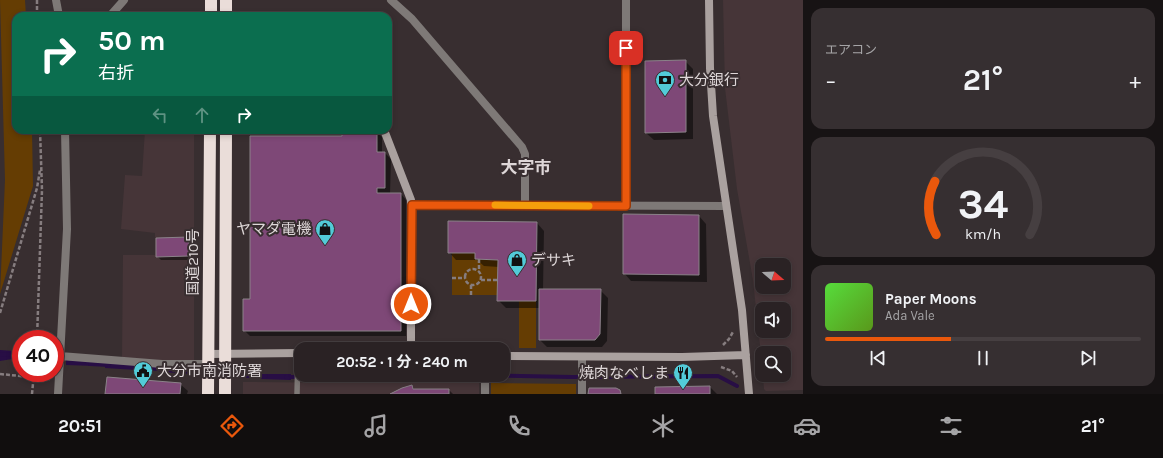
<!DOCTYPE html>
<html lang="ja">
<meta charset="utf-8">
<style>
body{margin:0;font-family:Karla,"Noto Sans JP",sans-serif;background:#362f31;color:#f1f3f6;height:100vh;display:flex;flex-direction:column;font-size:15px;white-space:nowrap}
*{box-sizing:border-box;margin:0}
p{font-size:13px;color:#a5a4a6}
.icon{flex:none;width:22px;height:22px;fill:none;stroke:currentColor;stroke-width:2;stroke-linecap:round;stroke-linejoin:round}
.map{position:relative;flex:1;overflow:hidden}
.drawer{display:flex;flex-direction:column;gap:8px;padding:8px;background:#171314;width:360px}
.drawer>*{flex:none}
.banner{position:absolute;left:12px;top:12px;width:380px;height:122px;border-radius:12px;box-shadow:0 2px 6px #0003,0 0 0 1px #463f41;background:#0b6e4f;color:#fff;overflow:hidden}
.needle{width:26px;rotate:109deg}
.fabs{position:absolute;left:755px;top:258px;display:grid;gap:8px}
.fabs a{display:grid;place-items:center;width:36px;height:36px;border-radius:8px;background:#2a2224;box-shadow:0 2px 6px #0003,0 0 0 1px #463f41;font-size:20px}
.speed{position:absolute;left:12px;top:330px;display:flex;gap:8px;font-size:20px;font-weight:700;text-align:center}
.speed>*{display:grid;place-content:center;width:52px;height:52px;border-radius:50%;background:#2a2224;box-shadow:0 2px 6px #0003,0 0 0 1px #463f41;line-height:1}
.speed .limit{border:6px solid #d22;background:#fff;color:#111}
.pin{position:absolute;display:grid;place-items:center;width:34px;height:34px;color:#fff;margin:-17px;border-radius:8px;box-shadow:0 2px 6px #0006}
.me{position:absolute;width:44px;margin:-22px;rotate:0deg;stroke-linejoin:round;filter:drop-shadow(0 0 3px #0008)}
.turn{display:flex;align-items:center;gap:14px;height:84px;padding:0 20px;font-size:18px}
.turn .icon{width:52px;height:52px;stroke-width:2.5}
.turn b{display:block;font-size:28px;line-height:34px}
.lanes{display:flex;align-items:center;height:38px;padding:0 20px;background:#0003;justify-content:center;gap:20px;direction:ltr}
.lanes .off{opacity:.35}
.big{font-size:30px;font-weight:700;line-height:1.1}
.drawer .widget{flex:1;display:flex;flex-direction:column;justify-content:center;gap:6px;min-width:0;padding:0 14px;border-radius:12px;background:#362f31}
.drawer .dial{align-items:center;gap:0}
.dial svg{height:104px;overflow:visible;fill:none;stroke:#463f41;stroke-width:7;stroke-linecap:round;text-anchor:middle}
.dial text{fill:#f1f3f6;stroke:none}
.song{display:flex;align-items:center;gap:12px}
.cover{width:48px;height:48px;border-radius:6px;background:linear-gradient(135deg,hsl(110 70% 55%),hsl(90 70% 35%))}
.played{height:4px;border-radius:2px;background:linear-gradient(90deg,#ea580c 40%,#463f41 40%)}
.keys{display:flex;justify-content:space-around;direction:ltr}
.heat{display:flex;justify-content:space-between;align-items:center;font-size:22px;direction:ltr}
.trip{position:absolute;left:294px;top:342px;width:216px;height:40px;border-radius:12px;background:#2a2224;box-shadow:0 2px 6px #0003,0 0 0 1px #463f41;font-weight:700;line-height:40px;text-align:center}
.dock{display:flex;height:64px;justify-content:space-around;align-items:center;background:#110e0e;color:#a5a4a6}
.dock .icon{width:28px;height:28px}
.dock .on{color:#ea580c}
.dock b{font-size:18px;color:#f1f3f6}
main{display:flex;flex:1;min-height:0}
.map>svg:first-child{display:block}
.built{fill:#463538;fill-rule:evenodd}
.green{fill:#653d03}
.water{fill:#280e45}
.shadow{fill:#0007}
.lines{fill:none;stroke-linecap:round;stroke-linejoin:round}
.stream{stroke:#280e45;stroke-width:4}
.building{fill:#7e4877;stroke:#8b8289}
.path{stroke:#867d7f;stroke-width:2.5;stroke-dasharray:4 2;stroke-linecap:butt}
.lane{stroke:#7e7977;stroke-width:5.5}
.street{stroke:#7e7977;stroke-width:8}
.secondary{stroke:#aaa19f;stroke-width:8}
.highway{stroke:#eaddd9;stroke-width:12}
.route-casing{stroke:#983908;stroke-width:10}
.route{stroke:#ea580c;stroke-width:7}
.slow{stroke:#f59e0b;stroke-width:7}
.labels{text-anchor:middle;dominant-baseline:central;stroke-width:4;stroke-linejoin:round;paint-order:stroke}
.poi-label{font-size:15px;fill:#ded7d8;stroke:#382e30;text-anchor:start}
.street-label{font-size:15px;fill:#ded7d8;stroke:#382e30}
.quarter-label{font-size:17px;font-weight:bold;fill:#ded7d8;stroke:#382e30}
</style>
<main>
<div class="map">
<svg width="803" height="394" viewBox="0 0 803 394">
<rect width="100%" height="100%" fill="#382e30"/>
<path class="built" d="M723,0H803V390L766,391L764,389L763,375H784V353H762V364L753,280L737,189L725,88ZM762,265H784V287H762ZM762,309H784V331H762Z
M145,130H194V362L122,358L123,255H155V233L121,229L125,175L142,176Z
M400,380L479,382V394H243V382L349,383Z"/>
<path class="green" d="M0,0H25L26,16H16V130H32L33,186L0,294L5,180Z
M452,253H475V259L498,260L497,295H452Z
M519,301H536V348H519Z
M491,383L576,384V394H491Z"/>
<path class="water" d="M0,350L13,351L12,359L0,361Z
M66,359L95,361V366L66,365Z
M105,362L152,366V371L105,368Z
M163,367L191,369V374L162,372Z
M261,374H291V380L261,379Z
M317,375H372V377L342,380H316Z"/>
<path class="shadow" d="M685,61L693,69V139L654,140L646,133Z
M376,131L382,137V153H385L391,159L390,194H401L406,200V336H250L244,330L251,300L343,137Z
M699,216L706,224L707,282L631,281L624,273Z
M537,223L544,231L543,290H600L608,298L607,341L602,347H547L540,340V308H506L498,300L499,267L484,266L477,260H456L449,252Z
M188,238L192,242L193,260H161L157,256Z
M180,384L188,391L187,394H106Z
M412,386L415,390H449L453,394H394Z
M710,387L717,394H656Z"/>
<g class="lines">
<path class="stream" d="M0,354L21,356
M90,364L109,365
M148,368L167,370
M459,375L572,377L718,376L737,386
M243,376H266
M286,377H322"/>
</g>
<path class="building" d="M686,60V132L645,133V61Z
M342,130H377V152H385V188H377V193H401V331H243V299H250V136H342Z
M623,214L699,215V275L623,274Z
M448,221L537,222L536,301H497L498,260L475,259V253H448Z
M189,237V256L156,257V238Z
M539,289H601L600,334L595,340H539Z
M107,377L181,383L180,394H105Z
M412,385L413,389H449V394H390L402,388Z
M710,386V394H655V387Z
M589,388H616L620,390L621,394H588Z"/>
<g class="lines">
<path class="path" d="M37,0V16
M479,259V271
M465 277a8 8 0 1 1 16 0a8 8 0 1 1-16 0Z
M452,278H465
M481,280H497
M471,295V285
M0,313L37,188L40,170
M37,339L42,190L40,130
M723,345L729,339L733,332
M721,367L732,371L737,377
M0,374L50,379
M32,394L34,373"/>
<path class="lane" d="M297,394L298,353"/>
<path class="street" d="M56,0L59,16
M391,0L412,19L522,147L525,154V205
M110,16L124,0
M412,205L726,206
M626,206V0
M60,356L162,364H209
M582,357V394
M58,394L67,229L65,130
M485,394V375"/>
<path class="secondary" d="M709,0L710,68L713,116L742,310L749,394
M384,130L411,200V349
M209,354L301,353
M503,356L682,357L746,355"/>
<path class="highway" d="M211,16V0
M226,16V0
M208,394L210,130
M225,394L226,130"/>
</g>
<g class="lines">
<g class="route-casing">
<path id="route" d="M411,304L412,205L626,206V48"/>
</g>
<use href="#route" class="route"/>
<path class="slow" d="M495,205L589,206"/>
</g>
<defs>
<g id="bank-pin" transform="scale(1)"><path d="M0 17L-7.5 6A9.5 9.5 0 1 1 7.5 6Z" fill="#52cbd8" stroke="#382e30"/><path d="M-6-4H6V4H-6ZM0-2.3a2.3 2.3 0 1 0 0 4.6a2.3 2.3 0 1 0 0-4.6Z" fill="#111"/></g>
<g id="shop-pin" transform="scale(1)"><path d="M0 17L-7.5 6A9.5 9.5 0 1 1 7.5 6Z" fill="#52cbd8" stroke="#382e30"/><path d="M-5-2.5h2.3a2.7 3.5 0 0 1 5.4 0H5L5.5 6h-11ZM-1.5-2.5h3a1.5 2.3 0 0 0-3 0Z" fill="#111"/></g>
<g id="civic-pin" transform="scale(1)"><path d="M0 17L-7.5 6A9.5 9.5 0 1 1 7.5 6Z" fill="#52cbd8" stroke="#382e30"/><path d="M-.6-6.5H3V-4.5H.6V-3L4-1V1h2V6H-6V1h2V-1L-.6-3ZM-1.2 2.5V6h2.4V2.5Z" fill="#111"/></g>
<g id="restaurant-pin" transform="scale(1)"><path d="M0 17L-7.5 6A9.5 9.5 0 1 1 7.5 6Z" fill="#52cbd8" stroke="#382e30"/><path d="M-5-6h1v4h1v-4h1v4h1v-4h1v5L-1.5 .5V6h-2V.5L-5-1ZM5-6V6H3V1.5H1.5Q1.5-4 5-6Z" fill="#111"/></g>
</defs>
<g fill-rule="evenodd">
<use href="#bank-pin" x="665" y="80"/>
<use href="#shop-pin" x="325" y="229"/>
<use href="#shop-pin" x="517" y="260"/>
<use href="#civic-pin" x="143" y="371"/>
<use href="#restaurant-pin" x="683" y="373"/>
</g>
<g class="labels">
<g class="poi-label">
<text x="679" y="80">大分銀行</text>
<text x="311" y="229" text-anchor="end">ヤマダ電機</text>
<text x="531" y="260">デサキ</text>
<text x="157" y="371">大分市南消防署</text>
<text x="669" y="373" text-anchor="end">焼肉なべしま</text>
</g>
<g class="street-label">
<text transform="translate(193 262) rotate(-90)">国道210号</text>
</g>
<g class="quarter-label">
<text x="526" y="167">大字市</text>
</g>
</g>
</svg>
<div class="fabs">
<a><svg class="needle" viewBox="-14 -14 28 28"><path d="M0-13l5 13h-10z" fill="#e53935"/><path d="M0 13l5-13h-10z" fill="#a5a4a6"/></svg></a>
<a><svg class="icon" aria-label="sound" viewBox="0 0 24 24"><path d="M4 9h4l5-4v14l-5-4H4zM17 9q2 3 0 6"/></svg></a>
<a><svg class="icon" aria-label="search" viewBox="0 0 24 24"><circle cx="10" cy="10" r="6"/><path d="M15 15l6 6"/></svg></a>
</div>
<div class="speed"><div class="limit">40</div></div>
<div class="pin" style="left:626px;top:48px;background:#d93025"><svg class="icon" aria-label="arrive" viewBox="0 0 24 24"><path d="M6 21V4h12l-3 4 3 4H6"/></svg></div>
<svg class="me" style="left:411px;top:304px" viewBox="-20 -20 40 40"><circle r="17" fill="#ea580c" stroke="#fff" stroke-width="3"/><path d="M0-11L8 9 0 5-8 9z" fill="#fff"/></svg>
<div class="trip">20:52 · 1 分 · 240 m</div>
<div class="banner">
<div class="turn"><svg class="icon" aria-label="right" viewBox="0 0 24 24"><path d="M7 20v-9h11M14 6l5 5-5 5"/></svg><div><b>50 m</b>右折</div></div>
<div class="lanes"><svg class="icon off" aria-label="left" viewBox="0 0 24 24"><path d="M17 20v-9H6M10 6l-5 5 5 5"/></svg><svg class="icon off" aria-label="ahead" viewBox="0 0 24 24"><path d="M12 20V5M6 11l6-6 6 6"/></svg><svg class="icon" aria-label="right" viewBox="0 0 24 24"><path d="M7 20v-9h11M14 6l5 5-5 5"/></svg></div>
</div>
</div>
<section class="drawer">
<div class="widget"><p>エアコン</p>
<div class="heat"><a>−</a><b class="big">21°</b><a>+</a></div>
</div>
<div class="widget dial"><svg viewBox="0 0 100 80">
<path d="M14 69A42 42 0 1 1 86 69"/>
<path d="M14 69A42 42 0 0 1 13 28" stroke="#ea580c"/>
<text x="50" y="56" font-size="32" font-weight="700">34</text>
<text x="50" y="72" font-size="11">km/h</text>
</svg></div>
<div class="widget">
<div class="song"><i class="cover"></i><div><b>Paper Moons</b><p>Ada Vale</p></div></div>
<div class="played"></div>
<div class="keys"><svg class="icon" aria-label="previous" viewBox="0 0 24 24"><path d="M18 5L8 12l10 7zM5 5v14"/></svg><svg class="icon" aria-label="pause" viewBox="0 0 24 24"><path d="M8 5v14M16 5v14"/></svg><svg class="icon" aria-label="next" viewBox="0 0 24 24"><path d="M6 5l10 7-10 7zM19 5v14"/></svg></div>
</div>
</section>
</main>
<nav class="dock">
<b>20:51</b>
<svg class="icon on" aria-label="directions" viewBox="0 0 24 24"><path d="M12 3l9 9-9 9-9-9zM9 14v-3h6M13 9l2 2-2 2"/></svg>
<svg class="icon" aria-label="music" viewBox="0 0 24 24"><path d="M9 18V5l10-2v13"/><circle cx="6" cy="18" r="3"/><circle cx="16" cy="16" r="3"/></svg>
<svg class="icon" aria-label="phone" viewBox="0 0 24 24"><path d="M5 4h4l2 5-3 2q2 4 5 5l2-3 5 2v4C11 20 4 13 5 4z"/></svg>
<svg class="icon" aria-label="climate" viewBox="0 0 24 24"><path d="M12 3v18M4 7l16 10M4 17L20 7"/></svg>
<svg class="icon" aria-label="car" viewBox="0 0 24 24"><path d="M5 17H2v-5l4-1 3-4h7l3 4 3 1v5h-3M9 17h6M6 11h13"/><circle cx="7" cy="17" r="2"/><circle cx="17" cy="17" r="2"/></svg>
<svg class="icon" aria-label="filters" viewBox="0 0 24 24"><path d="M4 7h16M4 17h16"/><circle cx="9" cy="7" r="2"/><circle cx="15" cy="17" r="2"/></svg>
<b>21°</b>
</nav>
